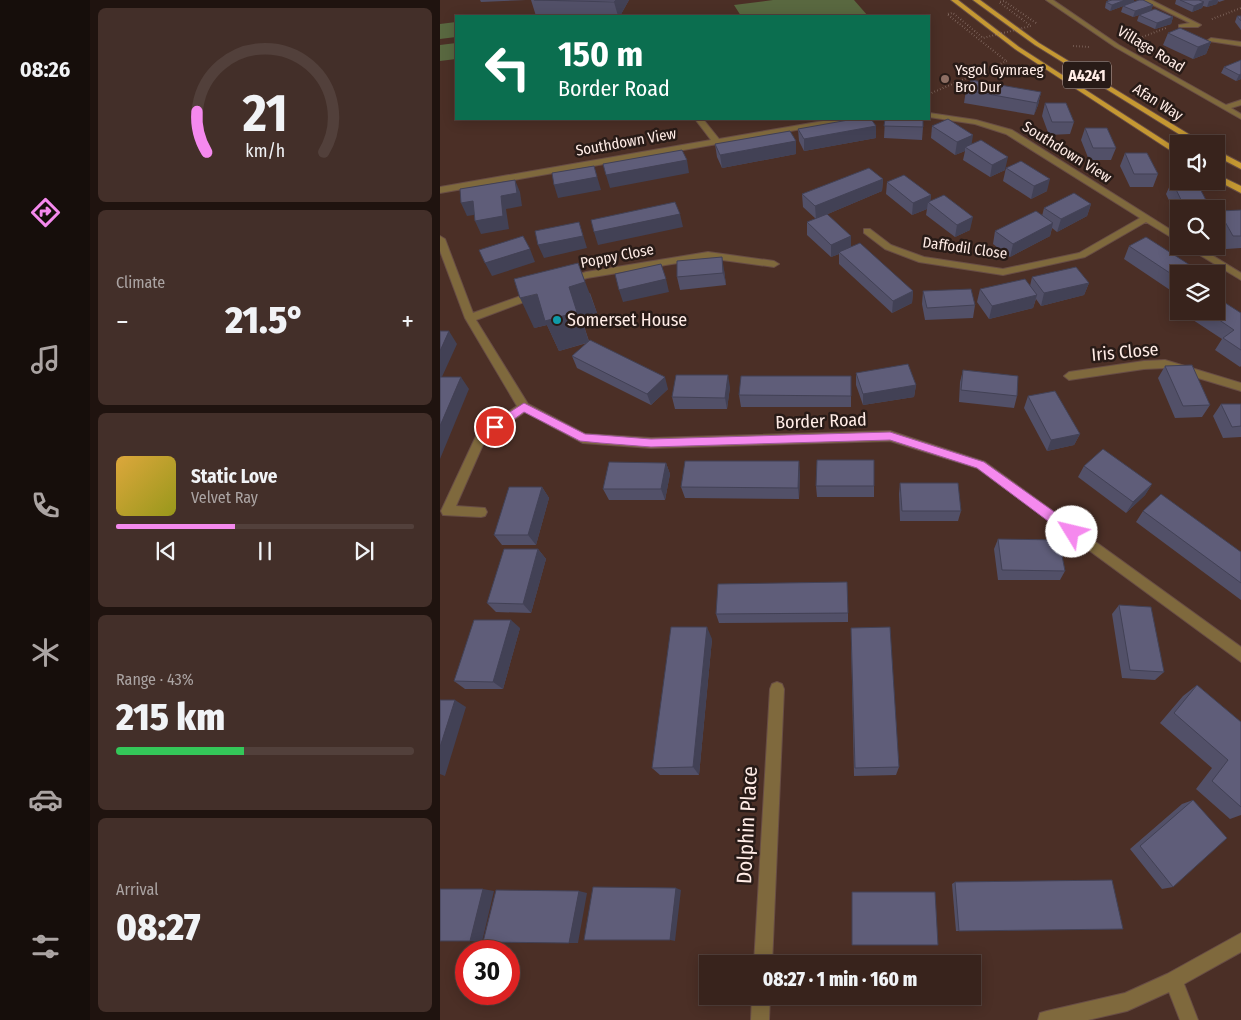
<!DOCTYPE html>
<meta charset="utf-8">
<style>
body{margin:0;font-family:"Fira Sans Condensed",sans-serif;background:#432f29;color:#f1f3f6;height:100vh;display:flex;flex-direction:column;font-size:19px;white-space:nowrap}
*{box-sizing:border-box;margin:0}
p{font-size:16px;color:#aba4a3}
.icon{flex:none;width:28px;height:28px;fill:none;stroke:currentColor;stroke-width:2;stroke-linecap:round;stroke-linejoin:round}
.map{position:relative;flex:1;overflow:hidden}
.side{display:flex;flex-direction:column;gap:8px;padding:8px;background:#1f130f;width:350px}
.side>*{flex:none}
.top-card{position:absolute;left:15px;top:15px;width:475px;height:105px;border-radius:0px;box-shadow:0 2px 12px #0003,0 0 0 1px #52403b;background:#0b6e4f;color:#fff;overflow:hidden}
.fabs{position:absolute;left:730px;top:135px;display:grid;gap:10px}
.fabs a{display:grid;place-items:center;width:55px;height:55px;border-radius:0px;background:#38231c;box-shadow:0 2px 12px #0003,0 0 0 1px #52403b;font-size:25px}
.speed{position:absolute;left:15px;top:940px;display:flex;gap:10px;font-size:25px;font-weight:700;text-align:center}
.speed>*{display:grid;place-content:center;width:65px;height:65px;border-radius:50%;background:#38231c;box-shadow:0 2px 12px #0003,0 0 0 1px #52403b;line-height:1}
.speed .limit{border:8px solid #d22;background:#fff;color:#111}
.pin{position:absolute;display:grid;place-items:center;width:42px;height:42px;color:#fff;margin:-21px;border:2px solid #fff;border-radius:50%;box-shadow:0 1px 5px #0007}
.me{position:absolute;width:55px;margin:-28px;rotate:306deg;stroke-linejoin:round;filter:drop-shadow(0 0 4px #0008)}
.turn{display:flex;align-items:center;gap:18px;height:105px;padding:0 20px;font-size:22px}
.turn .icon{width:65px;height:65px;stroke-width:2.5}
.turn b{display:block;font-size:35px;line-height:42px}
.big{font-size:38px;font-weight:800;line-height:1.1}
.side .card{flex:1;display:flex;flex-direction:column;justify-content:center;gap:8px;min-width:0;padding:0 18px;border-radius:8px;background:#432f29}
.side .dial{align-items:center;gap:0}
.dial svg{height:130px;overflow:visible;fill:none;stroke:#52403b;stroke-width:7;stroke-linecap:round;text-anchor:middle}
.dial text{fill:#f1f3f6;stroke:none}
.song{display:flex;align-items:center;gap:15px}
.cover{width:60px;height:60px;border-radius:8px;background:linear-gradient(135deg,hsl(40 70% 55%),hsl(60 70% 35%))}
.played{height:5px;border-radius:2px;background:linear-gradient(90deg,#f589ee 40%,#52403b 40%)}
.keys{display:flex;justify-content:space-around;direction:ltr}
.heat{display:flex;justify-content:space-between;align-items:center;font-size:28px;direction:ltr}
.charge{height:8px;border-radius:4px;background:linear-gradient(90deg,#34c759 43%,#52403b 0)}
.trip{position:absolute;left:259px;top:955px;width:282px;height:50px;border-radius:0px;background:#38231c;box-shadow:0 2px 12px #0003,0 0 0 1px #52403b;font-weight:800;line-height:50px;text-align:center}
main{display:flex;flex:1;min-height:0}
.dock{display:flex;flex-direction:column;width:90px;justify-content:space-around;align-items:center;background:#160e0b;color:#aba4a3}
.dock .icon{width:35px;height:35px}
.dock .active{color:#f589ee}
.dock b{font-size:22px;color:#f1f3f6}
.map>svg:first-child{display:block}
.green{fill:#596840}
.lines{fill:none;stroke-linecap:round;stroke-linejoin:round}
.minor-casing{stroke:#684d45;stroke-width:2}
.major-casing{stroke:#684d45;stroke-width:2}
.path{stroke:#988078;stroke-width:2;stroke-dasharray:0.5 2.5;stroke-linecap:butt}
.minor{fill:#7f693d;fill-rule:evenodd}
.major{fill:#c59832;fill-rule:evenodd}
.path-bridge{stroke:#988078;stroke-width:2;stroke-dasharray:0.5 2.5;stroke-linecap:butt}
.wall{fill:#525068}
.shaded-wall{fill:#424155}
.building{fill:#5f5d79;stroke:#424155}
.route{fill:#f589ee;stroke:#9f599b}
.education-dot{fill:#8d6e63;stroke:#281b17;stroke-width:2}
.culture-dot{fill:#0f9aa8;stroke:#281b17;stroke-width:2}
.labels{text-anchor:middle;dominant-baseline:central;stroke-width:5;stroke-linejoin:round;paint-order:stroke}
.far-street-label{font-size:15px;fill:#ffece6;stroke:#281b17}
.far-poi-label{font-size:15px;fill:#ffece6;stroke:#281b17;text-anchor:start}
.shield{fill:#281b17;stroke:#beada8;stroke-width:1}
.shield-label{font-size:16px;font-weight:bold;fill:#ffece6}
.poi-label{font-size:18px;fill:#ffece6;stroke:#281b17;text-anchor:start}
.street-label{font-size:18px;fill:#ffece6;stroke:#281b17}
.near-street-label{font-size:21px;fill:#ffece6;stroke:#281b17}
</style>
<main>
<nav class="dock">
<b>08:26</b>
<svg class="icon active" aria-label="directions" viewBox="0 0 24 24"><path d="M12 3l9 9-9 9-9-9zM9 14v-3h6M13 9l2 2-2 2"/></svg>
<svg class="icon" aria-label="music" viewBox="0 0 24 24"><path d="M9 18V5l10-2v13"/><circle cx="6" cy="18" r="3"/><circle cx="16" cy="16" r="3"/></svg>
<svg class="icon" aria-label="phone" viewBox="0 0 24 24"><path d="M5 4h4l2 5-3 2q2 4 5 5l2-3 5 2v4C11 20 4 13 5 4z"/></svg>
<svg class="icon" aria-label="climate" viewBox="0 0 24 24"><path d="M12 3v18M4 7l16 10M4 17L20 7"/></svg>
<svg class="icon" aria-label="car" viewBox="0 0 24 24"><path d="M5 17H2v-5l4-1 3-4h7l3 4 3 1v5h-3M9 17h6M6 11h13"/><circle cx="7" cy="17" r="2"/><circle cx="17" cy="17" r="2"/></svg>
<svg class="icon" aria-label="filters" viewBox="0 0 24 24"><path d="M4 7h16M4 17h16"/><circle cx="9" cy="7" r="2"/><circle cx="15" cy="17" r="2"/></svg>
</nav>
<section class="side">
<div class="card dial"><svg viewBox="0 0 100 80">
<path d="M14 69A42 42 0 1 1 86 69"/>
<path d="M14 69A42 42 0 0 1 8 44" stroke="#f589ee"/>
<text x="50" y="56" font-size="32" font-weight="700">21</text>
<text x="50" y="72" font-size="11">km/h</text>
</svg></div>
<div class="card"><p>Climate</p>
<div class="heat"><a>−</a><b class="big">21.5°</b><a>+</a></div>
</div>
<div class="card">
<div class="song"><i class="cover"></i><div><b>Static Love</b><p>Velvet Ray</p></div></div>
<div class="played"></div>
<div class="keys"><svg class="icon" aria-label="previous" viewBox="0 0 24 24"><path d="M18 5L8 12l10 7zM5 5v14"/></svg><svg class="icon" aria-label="pause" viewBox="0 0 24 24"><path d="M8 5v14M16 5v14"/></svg><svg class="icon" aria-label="next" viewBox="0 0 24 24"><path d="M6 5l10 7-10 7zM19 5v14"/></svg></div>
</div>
<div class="card"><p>Range · 43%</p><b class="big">215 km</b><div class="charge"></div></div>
<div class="card"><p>Arrival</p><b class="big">08:27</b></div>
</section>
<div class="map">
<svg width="801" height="1020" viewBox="0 0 801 1020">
<rect width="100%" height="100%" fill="#4b2f26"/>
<path class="green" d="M333,0H414L428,16H301L294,5Z
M16,22V37L0,39V24Z
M16,43V59L0,61V45Z"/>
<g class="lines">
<g class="minor-casing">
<path id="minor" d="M606,0H613L679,45L786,105L801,100V105L791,108L801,114V119L675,47Z
M703,0H711L761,25L758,27H739V25L750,23Z
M771,38L801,42V46L769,41L768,40Z
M489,113L536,120L572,130L739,235V242L706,222L645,257L563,275L479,262L445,249L424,233V229H430L451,245L484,257L563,269L639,253L700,218L566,134L535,124L489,117Z
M255,119H263L279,139L395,119H411L407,121L0,193V187L271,140Z
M0,236L5,239L33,313L92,292L96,291L101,294L100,296L36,320L88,404L145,434L211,438L450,431L545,462L801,647V662L537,468L450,441L211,448L143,443L85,412L45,440L16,506L45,508L47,512L45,516L41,517L3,515L1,511L37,434L77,406L25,318L0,251Z
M745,246H757L801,273V280Z
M268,252L334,261L339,264L334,267L268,258L147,278L128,284L123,281L125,279L146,272Z
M725,360L801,383V391L725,368L704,369L629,380L624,376L629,372L704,361Z
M337,682L342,684L344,689L332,964H314L330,689L332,684Z
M801,933V952L744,984L758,1020H740L729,992L687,1011L648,1020H598L600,1013L607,1011L685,993L727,974Z
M312,996H330L329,1020H311Z"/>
</g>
<g class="major-casing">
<path id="major" d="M511,0H518L579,47L739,150V156L575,49Z
M533,0H540L599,43L765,144H755L595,45Z
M776,150L801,163V169L776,156Z
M776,174L801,186V193L776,180Z"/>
</g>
<path class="path" d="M772,19L801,8
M697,39L726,28
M633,46L650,47
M489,94L567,61"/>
<use href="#minor" class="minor"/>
<use href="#major" class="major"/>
<path class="path-bridge" d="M565,60L507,14L513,13L543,38L591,26L559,2L564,1L596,23"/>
</g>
<path class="wall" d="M40,0H86L41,2Z
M91,0H189L180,16H96Z
M668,0H694V2L713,5L711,10L733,17L731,24L715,29L697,21L699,15L693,17L681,12L683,6L670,11L665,8L666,2H667Z
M736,0H785L779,2L778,1L777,4L767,7L763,6L762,8L752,12L735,4Z
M797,16H801V30L795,22Z
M728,33L771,42L766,54L753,59L723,45Z
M801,60V79L796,81L781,73L784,67Z
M526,90L601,92L598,105L594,115L524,103Z
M605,103L634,122L630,134L609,135L602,116Z
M445,119L483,127L482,140L444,138Z
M436,126V138L364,151L359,141L358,129Z
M492,126L531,145L565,170L550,177L523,160L525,151L515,155L491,138Z
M645,128L676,148L671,160H649L641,140Z
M275,144L356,154L282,168L277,157Z
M685,153L718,174L713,187H690L680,166Z
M566,168L607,191L591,199L563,181Z
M443,179L442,191L376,219L363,207L362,194Z
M732,181L768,204L765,209H739V217H737L726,194Z
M447,182L491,195L490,201L530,230L515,237L486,215L487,209L472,215L446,194Z
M651,204L647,216L617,232L612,228L610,236L570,257L553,244L555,231L602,216L604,208Z
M801,210V248L786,249L776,230V216L779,211Z
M367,222L411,247L473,291L472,303L452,313L399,264V254L391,257L367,235Z
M689,246L739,274V296L684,259Z
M284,270L286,285L240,290L237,277Z
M592,277L649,283L644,295L601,306L596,299L593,308L549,319L537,302L540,289L590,286Z
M483,291L535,305L533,318L485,320L482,304Z
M150,293L157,313L141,317L149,341L228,389L211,405L137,368L132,356L147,343L119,351L107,325L94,328Z
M758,311H776L801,313V366L800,367L775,350L782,339L753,320Z
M725,366L770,405L762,417L735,418L718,378Z
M523,370L577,396L574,408L519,402L520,382Z
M416,373L476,385L474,397L423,405L416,385Z
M411,376V407H301L299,395Z
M290,387L287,409H235L232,397Z
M588,396L640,434L634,445L607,451L584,408Z
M781,404H801V437L783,438L773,416Z
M226,463L230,474L225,500H169L163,489Z
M644,466L712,484L705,495L686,513L638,477Z
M360,472L359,499L245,498L241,487Z
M460,483L521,511L518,521H460L459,494Z
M376,486H434V497H377Z
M102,487L109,498L96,545H62L54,535Z
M703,511L801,552V600L696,522Z
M558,539L625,571L620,580H558L554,549Z
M98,549L106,559L91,613L56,612L47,603Z
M679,605L724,672L715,680L682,678L672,614Z
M408,613V622L279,623L276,614Z
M80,628L63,689H25L14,681Z
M411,628L459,767L456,775L414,776L411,640Z
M272,639L259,775H220L212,768Z
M757,685L801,722V815L790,819L756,789L772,768L720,723L743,696Z
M753,800L733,887L722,889L690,849L742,804Z
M515,882L683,929L516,931L512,884Z"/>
<path class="shaded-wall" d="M176,0H189L180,16H178L174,2Z
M685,0H694V2L670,11L672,5Z
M773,0H778L777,4L767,7L769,1Z
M764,2L762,8L752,12L754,6Z
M713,5L711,11L693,17L695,11Z
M733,17L731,24L715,29L717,23Z
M771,42L766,54L753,59L758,47Z
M801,74V79L796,81L799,75Z
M601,92L598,105L594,115L597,103Z
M436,126V138L364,151V139Z
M533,135L531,148L525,147V151L515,155L517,142Z
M356,141V154L282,168L280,155Z
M568,157L565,170L550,177L552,165Z
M247,160L249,173L170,188L166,175Z
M154,166L161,190L118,198L114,185Z
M443,179L442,191L376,219L375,206Z
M610,179L607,191L591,199L594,186Z
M75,180L80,192L82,206L66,209L69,229L41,234L35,221L61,196Z
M491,195L490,204L488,202L487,209L472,215L473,203Z
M33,201L40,214L27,216L21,203Z
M651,204L647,216L617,232L621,219Z
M240,214L243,227L158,245L154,232Z
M533,217L530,230L515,237L517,225Z
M139,222L147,248L104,258L98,245Z
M613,223L610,236L570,257L573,244Z
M411,236V249L399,252V254L391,257V245Z
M90,249L95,262L52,276L45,263Z
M282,257L284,270L286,285L283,273Z
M138,263L157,313L141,317L149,342L119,351L107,325L94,328L80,298L129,287Z
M226,279L229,292L183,302L179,290Z
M649,283L644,295L601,306L604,293Z
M473,291L472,303L452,313L453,301Z
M597,295L593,308L549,319L552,306Z
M9,331L17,344L1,379L0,378V351Z
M288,375L290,387L287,409L285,398Z
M21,377L29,389L0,459V426Z
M225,377L228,389L211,405L207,394Z
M476,385L474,397L423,405V394Z
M640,434L634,445L607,451L611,440Z
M359,461L360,472L359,499L358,488Z
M226,463L230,474L225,500L221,489Z
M712,484L705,495L686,513L693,502Z
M102,487L109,498L96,545L88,535Z
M98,549L106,559L91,613L83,604Z
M71,620L80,628L63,689L53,682Z
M267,627L272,639L259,775L253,767Z
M15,700L26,707L5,776L0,774V747Z
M236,888L241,890L235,941L230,940Z
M43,889L54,891L42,942L30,941Z
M139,891L147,893L138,943H129Z"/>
<path class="building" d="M94,0H176L174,2Z
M672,0H685L672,5L666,2Z
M699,0H703L713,5L695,11L683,6Z
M740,0H759L764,2L754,6Z
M715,9L733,17L717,23L699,15Z
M797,16H801V21Z
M740,28L771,42L758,47L728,33Z
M801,60V74L799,75L784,67Z
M531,80L601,92L597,103L526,90Z
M605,103H626L634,122H612Z
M414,119H431L436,126L364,139L358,129Z
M445,119H483V127L444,126Z
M508,119L533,135L517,142L492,126Z
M645,128H667L676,148H653Z
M350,131L356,141L280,155L275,144Z
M541,140L568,157L552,165L525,147Z
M242,150L247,160L166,175L163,164Z
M685,153H707L718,174H694Z
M581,161L610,179L594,186L566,168Z
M154,166L157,177L114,185L112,173Z
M429,168L443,179L375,206L362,194Z
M464,175L491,195L473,203L447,182Z
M75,180L77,193L61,196L63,216L35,221L33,201L21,203L20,189Z
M732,181H756L768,204H743Z
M634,193L651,204L621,219L604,208Z
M504,195L533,217L517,225L488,202Z
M235,202L240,214L154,232L151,220Z
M801,210V236H793L779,211Z
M596,211L613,223L573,244L555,231Z
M387,214L411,236L391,245L367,222Z
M139,222L143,236L98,245L95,231Z
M83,236L90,249L45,263L39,250Z
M706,237L764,274H739V279L689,246Z
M420,243L473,291L453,301L399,252Z
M282,257L283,273L237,277V261Z
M138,263L145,282L129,287L137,312L105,321L97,294L80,298L74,279Z
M221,264L226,279L179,290L175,274Z
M636,267L649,283L604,293L592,277Z
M585,279L597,295L552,306L540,289Z
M531,289L535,305L487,308L483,291Z
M776,297L801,313V350L783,338L794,330L766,311H776Z
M0,331H9L0,351Z
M150,340L225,377L207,394L132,356Z
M468,364L476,385L423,394L416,373Z
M752,365L770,405L743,406L725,366Z
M523,370L578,376L577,396L521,390Z
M236,375H288L285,398L232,397Z
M301,376H411V396L299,395Z
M0,377H21L0,426Z
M615,391L640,434L611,440L588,396Z
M781,404H801V426L792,427Z
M663,449L712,484L693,502L644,466Z
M377,460H434V486H376Z
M245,461H359L358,488L241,487Z
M169,462L226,463L221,489H163Z
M460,483H518L521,511H462Z
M69,487H102L88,535H54Z
M721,494L801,552V583L703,511Z
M558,539L619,540L625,571L562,570Z
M64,549H98L83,604L47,603Z
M407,582L408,613L276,614L278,584Z
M679,605L711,607L724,672L690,670Z
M34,620H71L53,682L14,681Z
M231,627H267L253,767L212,768Z
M450,627L459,767L415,768L411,628Z
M757,685L801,722V807L772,781L788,760L734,713Z
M0,700H15L0,747Z
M753,800L787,838L733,887L700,846Z
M672,880L683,929L519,931L515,882Z
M153,887L236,888L230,940H144Z
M0,889H43L30,941H0Z
M56,890L139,891L129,943L43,942Z
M412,892H495L498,945H412Z"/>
<path class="route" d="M84,403L145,434L160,435L211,439L450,432L544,462L637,528L638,532L637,536H628L537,468L450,440L211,447L160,443L140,441L84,412L59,430H51L50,427L51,424Z"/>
<circle class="education-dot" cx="505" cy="79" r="5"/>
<circle class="culture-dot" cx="117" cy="320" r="5"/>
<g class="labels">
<g class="far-street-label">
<text transform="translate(711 49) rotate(31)">Village Road</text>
<text transform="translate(718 102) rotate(32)">Afan Way</text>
<text transform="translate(186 142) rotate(-10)">Southdown View</text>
<text transform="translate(627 152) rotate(32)">Southdown View</text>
<text transform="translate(525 248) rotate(8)">Daffodil Close</text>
<text transform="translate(177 256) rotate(-11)">Poppy Close</text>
</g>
<g class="far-poi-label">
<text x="515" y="70">Ysgol Gymraeg<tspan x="515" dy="17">Bro Dur</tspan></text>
</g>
<rect class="shield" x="623" y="61.5" width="48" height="27" rx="4"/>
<g class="shield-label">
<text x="647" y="75">A4241</text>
</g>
<g class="poi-label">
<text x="127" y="320">Somerset House</text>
</g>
<g class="street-label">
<text transform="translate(685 352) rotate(-5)">Iris Close</text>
<text transform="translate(381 421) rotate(-2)">Border Road</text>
</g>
<g class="near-street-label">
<text transform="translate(307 825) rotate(-87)">Dolphin Place</text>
</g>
</g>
</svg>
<div class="fabs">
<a><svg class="icon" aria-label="sound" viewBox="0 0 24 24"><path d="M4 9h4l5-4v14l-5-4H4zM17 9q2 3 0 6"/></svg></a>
<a><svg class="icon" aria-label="search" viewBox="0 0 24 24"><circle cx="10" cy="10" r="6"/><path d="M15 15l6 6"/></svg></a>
<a><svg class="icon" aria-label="layers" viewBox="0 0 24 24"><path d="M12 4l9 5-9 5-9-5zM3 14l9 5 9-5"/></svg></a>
</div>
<div class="speed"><div class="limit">30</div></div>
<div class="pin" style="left:55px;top:427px;background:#d93025"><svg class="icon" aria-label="arrive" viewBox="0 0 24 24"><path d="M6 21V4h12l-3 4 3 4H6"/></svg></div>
<svg class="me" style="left:632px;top:532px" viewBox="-20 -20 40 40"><circle r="19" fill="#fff"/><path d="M0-13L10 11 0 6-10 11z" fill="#f589ee"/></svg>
<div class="trip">08:27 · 1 min · 160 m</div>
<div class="top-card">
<div class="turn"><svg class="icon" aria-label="left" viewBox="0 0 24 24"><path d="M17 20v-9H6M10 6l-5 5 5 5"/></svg><div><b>150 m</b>Border Road</div></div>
</div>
</div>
</main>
